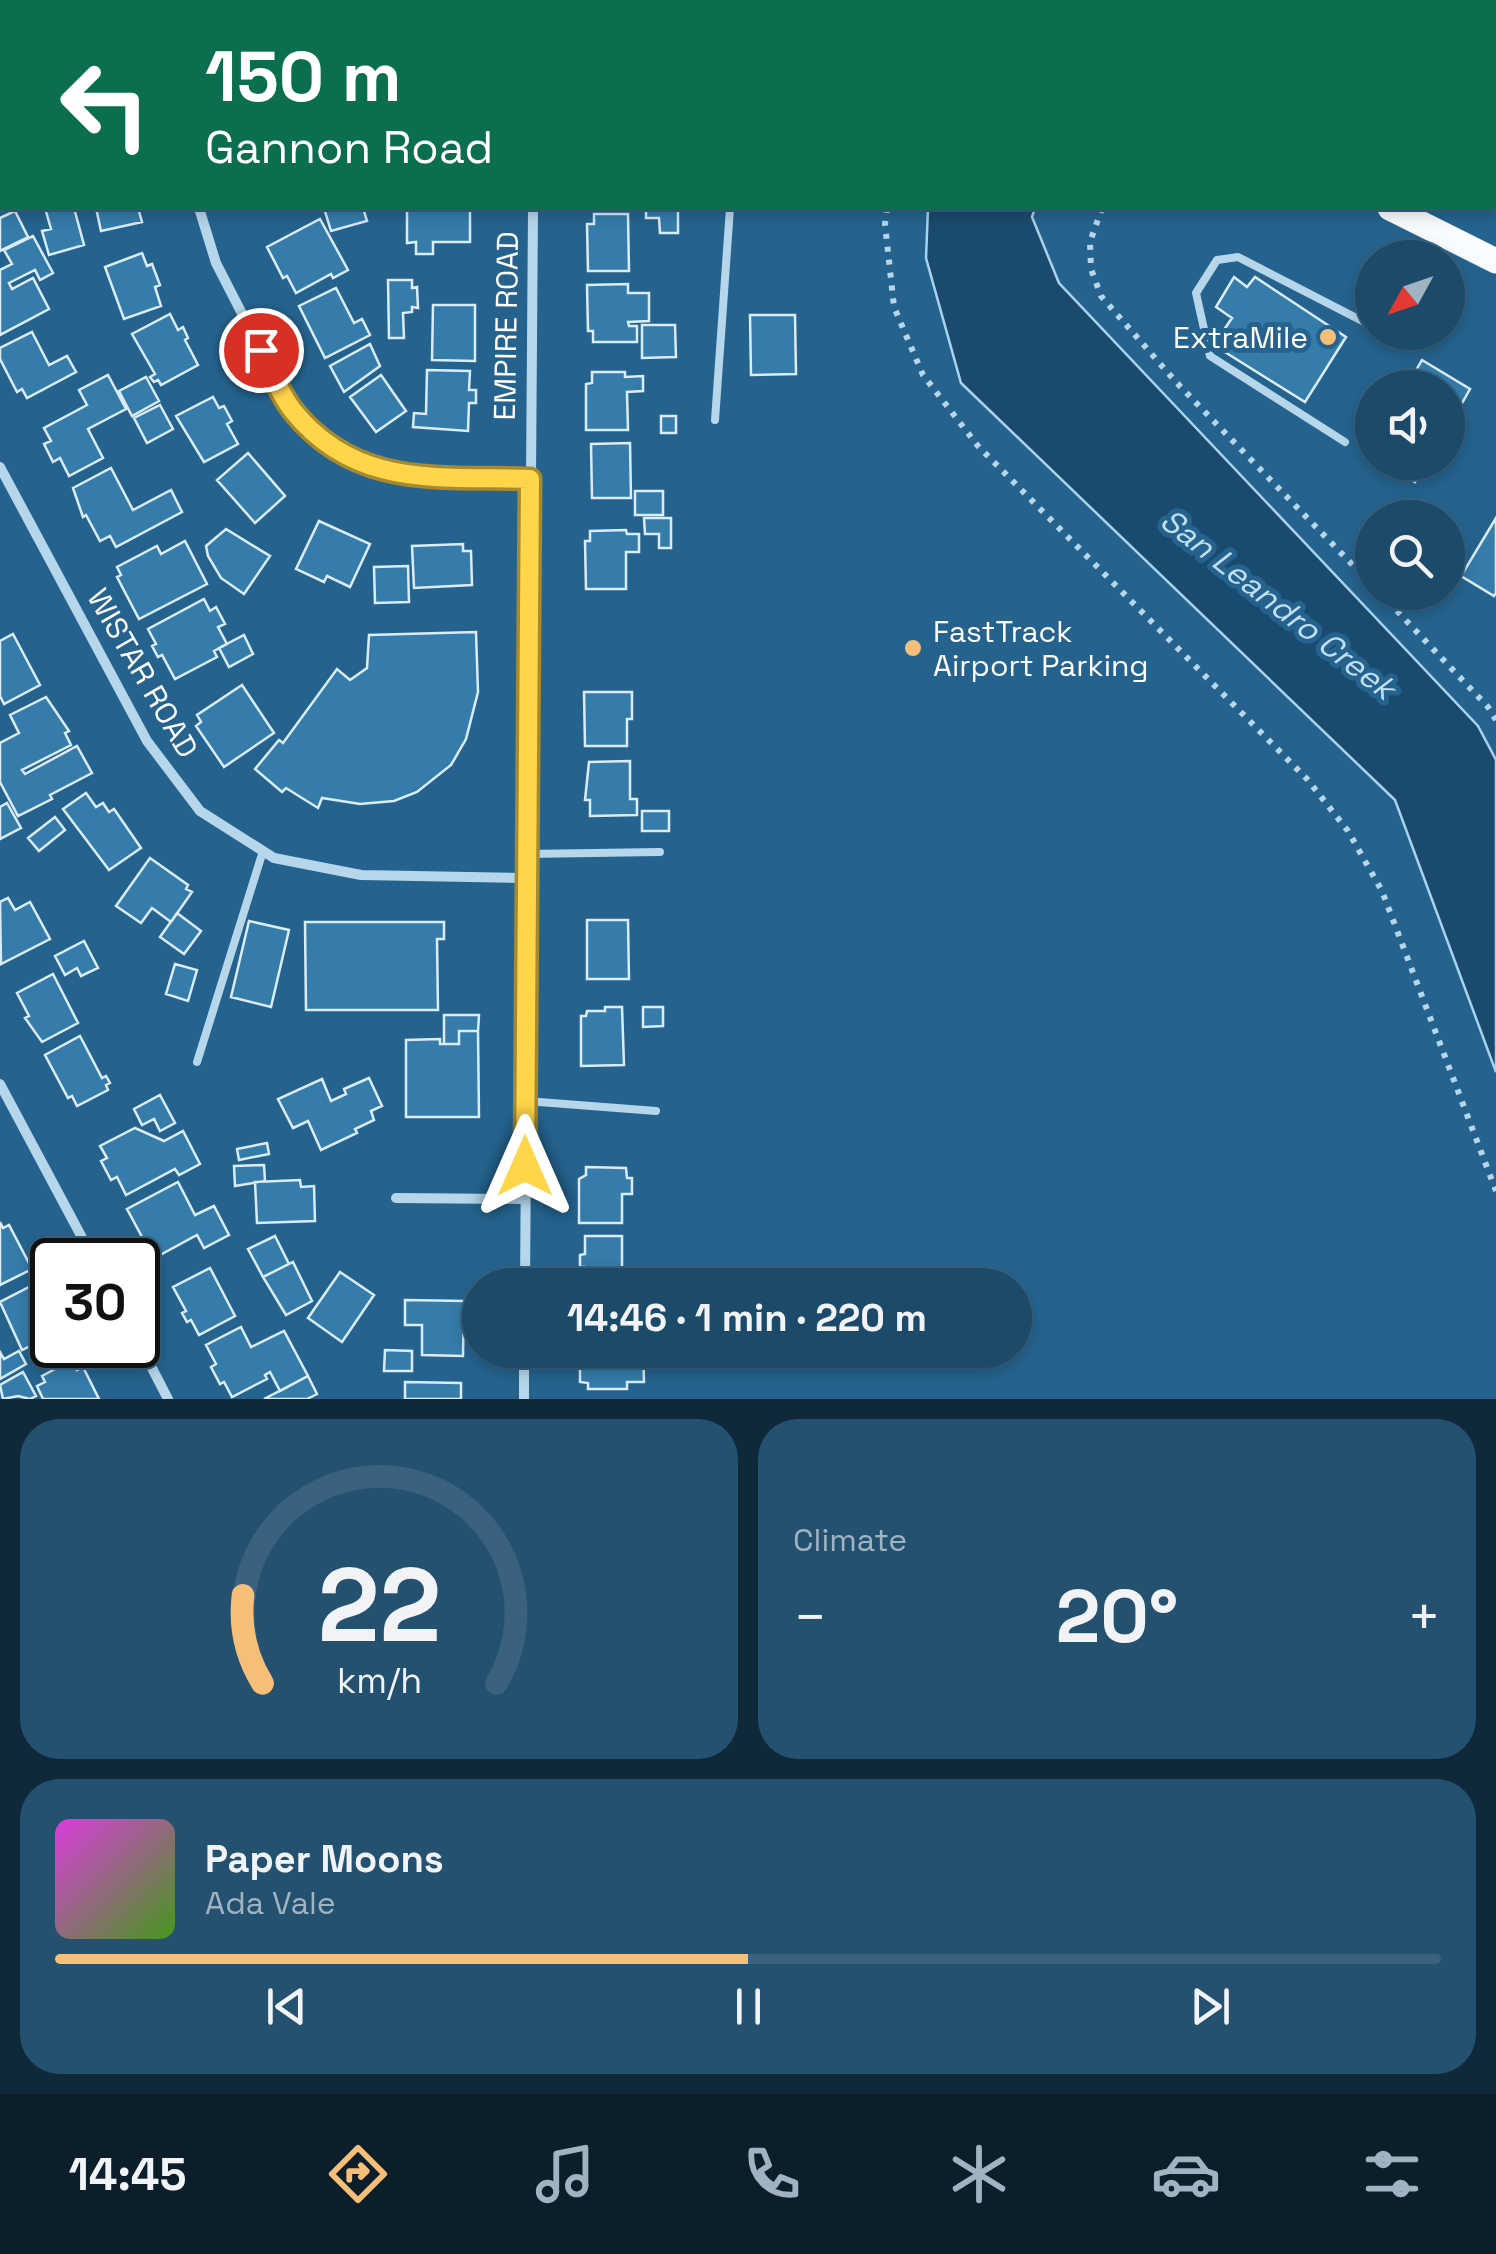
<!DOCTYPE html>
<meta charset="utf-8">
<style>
body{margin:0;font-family:"Space Grotesk",sans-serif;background:#255170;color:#f1f3f6;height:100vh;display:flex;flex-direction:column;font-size:38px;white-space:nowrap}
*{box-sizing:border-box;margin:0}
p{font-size:32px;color:#a0b3c1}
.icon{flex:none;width:55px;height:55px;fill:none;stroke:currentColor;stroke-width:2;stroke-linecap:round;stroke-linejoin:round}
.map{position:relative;height:1399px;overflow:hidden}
.sheet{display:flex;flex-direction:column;gap:20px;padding:20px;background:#0f293a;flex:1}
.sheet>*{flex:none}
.banner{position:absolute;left:0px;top:0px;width:1498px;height:210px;box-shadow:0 5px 15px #0003,0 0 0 2px #3a627e;background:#0b6e4f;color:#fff;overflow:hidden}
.needle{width:65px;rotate:230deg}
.tools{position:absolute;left:1355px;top:240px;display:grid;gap:20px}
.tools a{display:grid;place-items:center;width:110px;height:110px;border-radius:50%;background:#1c4a6a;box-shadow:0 5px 15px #0003,0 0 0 2px #3a627e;font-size:50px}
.speed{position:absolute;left:30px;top:1238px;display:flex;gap:20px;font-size:50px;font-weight:700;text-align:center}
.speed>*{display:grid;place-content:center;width:130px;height:130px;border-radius:50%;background:#1c4a6a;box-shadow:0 5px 15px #0003,0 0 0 2px #3a627e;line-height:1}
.speed .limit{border:5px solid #111;border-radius:15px;background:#fff;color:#111}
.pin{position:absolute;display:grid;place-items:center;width:85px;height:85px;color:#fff;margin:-42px;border:5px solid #fff;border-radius:50%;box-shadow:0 2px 10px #0007}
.me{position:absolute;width:110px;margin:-55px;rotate:0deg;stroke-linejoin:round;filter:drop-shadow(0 0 8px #0008)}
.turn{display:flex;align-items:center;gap:35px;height:210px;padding:0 40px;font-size:45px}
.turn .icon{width:130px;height:130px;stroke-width:2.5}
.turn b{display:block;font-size:70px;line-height:85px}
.big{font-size:75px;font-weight:600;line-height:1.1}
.sheet .card{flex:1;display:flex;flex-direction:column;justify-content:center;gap:15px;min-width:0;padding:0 35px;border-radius:40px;background:#255170}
.sheet .dial{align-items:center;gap:0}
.dial svg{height:260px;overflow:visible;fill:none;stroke:#3a627e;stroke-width:7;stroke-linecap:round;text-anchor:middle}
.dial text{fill:#f1f3f6;stroke:none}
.song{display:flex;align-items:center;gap:30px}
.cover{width:120px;height:120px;border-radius:15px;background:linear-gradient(135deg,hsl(300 70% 55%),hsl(100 70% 35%))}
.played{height:10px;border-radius:5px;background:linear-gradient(90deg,#f5be79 50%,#3a627e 50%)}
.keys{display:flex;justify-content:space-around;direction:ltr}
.heat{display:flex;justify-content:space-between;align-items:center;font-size:55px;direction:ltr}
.sheet .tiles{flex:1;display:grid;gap:20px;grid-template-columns:1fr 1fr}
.card:last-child{grid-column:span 2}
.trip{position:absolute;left:462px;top:1268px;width:570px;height:100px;border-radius:50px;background:#1c4a6a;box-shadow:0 5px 15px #0003,0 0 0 2px #3a627e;font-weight:600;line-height:100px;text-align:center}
.tab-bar{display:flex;height:160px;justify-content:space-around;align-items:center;background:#0b1e2a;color:#a0b3c1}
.tab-bar .icon{width:70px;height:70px}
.tab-bar .current{color:#f5be79}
.tab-bar b{font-size:45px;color:#f1f3f6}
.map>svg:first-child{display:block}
.water{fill:#1a4b6e;stroke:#a9d3ec;stroke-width:2.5}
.building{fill:#357cab;stroke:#daecf8;stroke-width:2.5}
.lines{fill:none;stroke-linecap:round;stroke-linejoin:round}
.path{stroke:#b5d6eb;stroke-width:6;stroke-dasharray:5 8;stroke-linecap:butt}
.lane{stroke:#b5d6eb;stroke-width:8}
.street{stroke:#b5d6eb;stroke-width:10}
.primary{stroke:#f9fcff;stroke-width:25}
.route-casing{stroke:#a68a30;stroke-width:25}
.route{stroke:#ffd54a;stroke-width:18}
.poi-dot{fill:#f5be79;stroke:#25638e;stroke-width:4}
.labels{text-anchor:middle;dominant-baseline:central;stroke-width:10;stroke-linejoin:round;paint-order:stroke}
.street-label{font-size:30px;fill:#fff;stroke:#25638e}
.poi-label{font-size:30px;fill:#fff;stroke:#25638e;text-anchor:end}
.water-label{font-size:32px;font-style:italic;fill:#c1dff2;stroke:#25638e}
</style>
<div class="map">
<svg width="1496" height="1399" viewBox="0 0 1496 1399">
<rect width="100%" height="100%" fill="#25638e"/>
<path class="water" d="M928,208H1035L1032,217L1059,283L1478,726L1496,760V1072L1395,800L961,383L926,258Z"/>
<path class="building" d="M45,208H74L84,245L49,255L42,231L51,229Z
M96,208H138L142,222L101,231Z
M324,208H363L367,221L331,231Z
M407,208H470V242H433V254H416V242L407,243Z
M646,208H678V233H660L659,218H646Z
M15,211L28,237L0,251V218Z
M594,214H628L629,271H588L587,224H594Z
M320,219L348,270L333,278L331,274L296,293L287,276L283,278L267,247Z
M33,236L53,273L40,280L35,270L9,283L12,289L33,278L49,309L0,335V270L12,264L4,250Z
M142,253L147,266L152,264L160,285L155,287L161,306L124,319L105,267Z
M1234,277L1247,287L1255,277L1346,337L1305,402L1220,349L1217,340L1232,318L1216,307Z
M388,280H412V288L417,287L418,308L412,307V312L403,313L404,338H389Z
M628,284V293H649V321L628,322L629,326H637V342H593V331H588L587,285Z
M336,288L354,323L362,319L370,335L325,358L299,306Z
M433,305H475V361L432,360Z
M170,314L178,330L183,327L188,338L185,340L198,365L161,385L158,380L154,382L150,377L155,374L132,334Z
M750,315H795L796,374L751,375Z
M642,325H675L676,357L642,358Z
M32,332L49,365L67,356L76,372L27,398L22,389L17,392L0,359V348Z
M370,344L380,366L344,392L330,366Z
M1422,360L1470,389L1448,428V388H1406Z
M427,370L470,371L469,390H476V403H469L468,431L413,427L414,413L426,414Z
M592,372H625V377L643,376V391L627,392L628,430H586V384L592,383Z
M108,375L126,409L88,429L103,458L69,476L60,458L53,462L44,444L51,441L44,428L87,405L79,390Z
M381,375L406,411L376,432L350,397Z
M146,377L159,401L132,416L119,391Z
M213,397L219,408L224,406L232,421L227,424L238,444L204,462L176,416Z
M160,405L173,429L147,443L134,418Z
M661,416H676V433H661Z
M630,443L631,498H592L591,444Z
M248,453L285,496L255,523L217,480Z
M1381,462H1427L1415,482Z
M111,468L133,510L171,490L182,512L116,547L110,536L100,541L86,515L83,517L73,488Z
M635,491H663V515H635Z
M644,518H671V548H659V534H645Z
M1496,518V593L1494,596L1461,576Z
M319,521L370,544L350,587L327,576L324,582L296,569Z
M226,529L270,556L244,594L221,578L208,556L206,546Z
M626,530L627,534H639V552H626V589H586L585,541H590V531Z
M185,541L207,584L139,619L117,577L121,575L117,567L157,546L161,554Z
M463,544V551H471L472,585L414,588L412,546Z
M408,566L409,602L375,603L374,567Z
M204,599L210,611L216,607L225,624L218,627L227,644L214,651L217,657L175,679L162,655L158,657L152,646L156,644L148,629Z
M476,632L478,692L466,739L451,765L417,792L394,801L360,804L322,798L318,808L286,788L282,792L255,769L279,740L283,743L337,669L350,680L367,668L369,635Z
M13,634L40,685L4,704L0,696V641Z
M244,635L253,654L229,667L219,648Z
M242,685L274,733L224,767L196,726L201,722L197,715Z
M584,692H632V719H627V746H585Z
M46,697L69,731L65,733L71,745L22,770L25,774L77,746L92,773L50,795L52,799L18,816L0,782V743L19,733L10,715Z
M630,761V799H637V815L590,816V800H585L589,762Z
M86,793L96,807L103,803L109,812L114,809L141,848L109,870L63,809Z
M7,803L21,828L0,839V807Z
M642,811H669V831H642Z
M55,817L65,830L39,851L28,838Z
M150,858L188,885L186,889L192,892L171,922L152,908L141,923L116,906Z
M8,898L15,910L30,902L50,939L1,964L0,902Z
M177,913L201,931L184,954L160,937Z
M587,920H628L629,979H587Z
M249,921L289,930L271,1007L231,997Z
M305,922H444V939H437L438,1010H306Z
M84,941L98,968L81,976L77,968L65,975L55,956Z
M175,964L197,970L188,1001L166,994Z
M53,974L78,1023L42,1042L25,1018L29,1016L17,993Z
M605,1007H622L624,1065L581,1066V1016H586L587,1011H605Z
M643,1007H663V1026L643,1027Z
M444,1015H479L478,1031H459V1044H444Z
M459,1031H478L479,1117H406V1040L440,1039V1044H459Z
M80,1036L102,1078L106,1076L110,1083L106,1085L108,1090L77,1106L72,1096L68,1098L45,1055Z
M369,1078L382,1106L371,1111L374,1120L355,1129L357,1133L321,1150L308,1121L293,1128L278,1099L322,1079L331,1101L346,1094L344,1089Z
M160,1095L175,1123L160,1131L154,1119L142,1125L134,1109Z
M135,1128L164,1141L183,1131L200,1164L179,1175L175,1169L126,1195L117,1177L111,1180L101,1161L107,1158L100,1146Z
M267,1143L269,1154L239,1160L237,1149Z
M264,1165L265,1181L235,1186L234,1166Z
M586,1167L626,1168L627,1178H632V1194H622V1223H579V1179L586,1175Z
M300,1180L301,1187L314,1186L315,1221L257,1223L255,1182Z
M178,1182L195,1215L214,1206L229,1235L204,1248L197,1235L160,1255L154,1244L148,1248L127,1209Z
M0,1222L3,1228L9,1225L32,1269L0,1285Z
M275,1236L289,1264L263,1277L248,1249Z
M585,1236H622V1280H628V1285H585V1267H580V1255L585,1254Z
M293,1262L312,1301L286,1315L263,1277Z
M210,1268L235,1316L199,1335L191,1320L187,1322L182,1313L186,1311L173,1287Z
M340,1272L374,1295L342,1342L308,1318Z
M33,1285L41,1300L47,1298L52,1308V1335L22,1350L0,1302Z
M405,1300L464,1301L463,1356L422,1355V1325H405Z
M241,1327L251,1347L284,1331L308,1376L280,1391L270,1372L265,1375L267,1379L232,1397L224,1382L220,1384L211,1367L216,1364L206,1345Z
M385,1350L412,1351V1371H384Z
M580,1350H643L644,1382H627V1389H588V1383L580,1382Z
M19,1351L26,1364L0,1379V1352L4,1359Z
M72,1360L77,1370L83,1367L99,1399H43L37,1386L45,1382L42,1376Z
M23,1372L36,1396L30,1399L18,1396L3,1399L0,1385Z
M308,1376L317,1394L307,1399H264Z
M405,1382L461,1383V1399H405Z"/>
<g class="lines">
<path class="path" d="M887,208L885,224L894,307L923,375L978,446L1307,779L1348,831L1382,891L1496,1191
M1102,208L1090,242L1091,269L1101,296L1176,382L1372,585
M1379,592L1488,707L1496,720"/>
<path class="lane" d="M1176,0L1177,2
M1375,0L1381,2
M1473,0V2
M793,2L794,0
M715,420L730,208
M1345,442L1210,356L1196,293L1217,260L1238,257L1372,326
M527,854L660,852
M197,1062L263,851
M526,1101L656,1111"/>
<path class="street" d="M361,0L366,2
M238,2L239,0
M540,2L541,0
M199,208L216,263L291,409L324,444L362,465L407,475L529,479
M0,467L147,741L200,811L274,858L361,875L526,878
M0,1084L94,1260
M396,1198L525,1199
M525,1285L533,208
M138,1341L168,1399
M524,1399V1350"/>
<path class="primary" d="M833,0L839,2
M1021,0L1027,2
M1390,208L1496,261"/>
</g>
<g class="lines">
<g class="route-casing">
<path id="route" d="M261,350C271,370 280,395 294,412C357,489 439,476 530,479L525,1166"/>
</g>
<use href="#route" class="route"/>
</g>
<g class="poi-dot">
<circle cx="1328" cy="337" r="10"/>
<circle cx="913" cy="648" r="10"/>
</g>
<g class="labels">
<g class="street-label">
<text transform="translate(506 326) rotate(-89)">EMPIRE ROAD</text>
<text transform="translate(143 673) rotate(60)">WISTAR ROAD</text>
</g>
<g class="poi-label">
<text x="1308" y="337">ExtraMile</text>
<text x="933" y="631" text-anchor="start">FastTrack<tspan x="933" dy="34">Airport Parking</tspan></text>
</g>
<g class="water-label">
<text transform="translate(1278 604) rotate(38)">San Leandro Creek</text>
</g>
</g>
</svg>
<div class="tools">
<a><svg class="needle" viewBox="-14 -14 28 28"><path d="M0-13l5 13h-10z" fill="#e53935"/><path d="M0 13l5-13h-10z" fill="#a0b3c1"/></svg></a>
<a><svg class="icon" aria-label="sound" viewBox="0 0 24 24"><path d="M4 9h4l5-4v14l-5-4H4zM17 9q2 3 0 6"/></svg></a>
<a><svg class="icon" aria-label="search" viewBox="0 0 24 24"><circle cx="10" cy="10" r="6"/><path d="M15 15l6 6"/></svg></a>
</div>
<div class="speed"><div class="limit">30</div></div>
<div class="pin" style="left:261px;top:350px;background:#d93025"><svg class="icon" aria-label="arrive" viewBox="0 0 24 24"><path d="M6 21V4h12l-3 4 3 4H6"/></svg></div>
<svg class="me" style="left:525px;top:1166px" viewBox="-20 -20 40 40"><path d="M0-17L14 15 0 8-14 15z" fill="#ffd54a" stroke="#fff" stroke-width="4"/></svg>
<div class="trip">14:46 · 1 min · 220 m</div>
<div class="banner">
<div class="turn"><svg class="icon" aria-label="left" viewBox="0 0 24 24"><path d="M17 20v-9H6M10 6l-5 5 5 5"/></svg><div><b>150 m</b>Gannon Road</div></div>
</div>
</div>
<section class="sheet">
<div class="tiles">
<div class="card dial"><svg viewBox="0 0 100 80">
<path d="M14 69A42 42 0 1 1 86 69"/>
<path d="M14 69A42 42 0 0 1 8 42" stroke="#f5be79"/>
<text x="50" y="56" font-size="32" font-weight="700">22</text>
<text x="50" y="72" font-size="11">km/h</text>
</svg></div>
<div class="card"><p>Climate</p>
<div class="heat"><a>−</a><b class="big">20°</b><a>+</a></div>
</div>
<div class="card">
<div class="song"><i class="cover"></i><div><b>Paper Moons</b><p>Ada Vale</p></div></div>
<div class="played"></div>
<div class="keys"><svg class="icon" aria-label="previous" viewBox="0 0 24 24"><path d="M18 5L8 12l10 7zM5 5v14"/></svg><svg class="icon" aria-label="pause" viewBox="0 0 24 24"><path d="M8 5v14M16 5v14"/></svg><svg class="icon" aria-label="next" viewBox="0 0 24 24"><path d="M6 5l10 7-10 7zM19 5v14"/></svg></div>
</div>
</div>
</section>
<nav class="tab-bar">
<b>14:45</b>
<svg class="icon current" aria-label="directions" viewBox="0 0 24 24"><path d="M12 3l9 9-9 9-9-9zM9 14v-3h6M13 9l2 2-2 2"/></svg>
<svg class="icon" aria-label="music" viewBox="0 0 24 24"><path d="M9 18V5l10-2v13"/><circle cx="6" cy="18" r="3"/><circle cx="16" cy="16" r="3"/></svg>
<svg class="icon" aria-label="phone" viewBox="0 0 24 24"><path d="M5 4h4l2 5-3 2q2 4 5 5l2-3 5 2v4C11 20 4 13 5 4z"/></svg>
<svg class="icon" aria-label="climate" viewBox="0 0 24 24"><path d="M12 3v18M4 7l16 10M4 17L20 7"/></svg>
<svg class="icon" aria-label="car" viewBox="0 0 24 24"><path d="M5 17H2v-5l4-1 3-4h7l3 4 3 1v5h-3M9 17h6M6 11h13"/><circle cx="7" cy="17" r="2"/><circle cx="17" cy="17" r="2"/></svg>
<svg class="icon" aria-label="filters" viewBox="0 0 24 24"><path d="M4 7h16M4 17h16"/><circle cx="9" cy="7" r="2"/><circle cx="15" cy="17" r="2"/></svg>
</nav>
